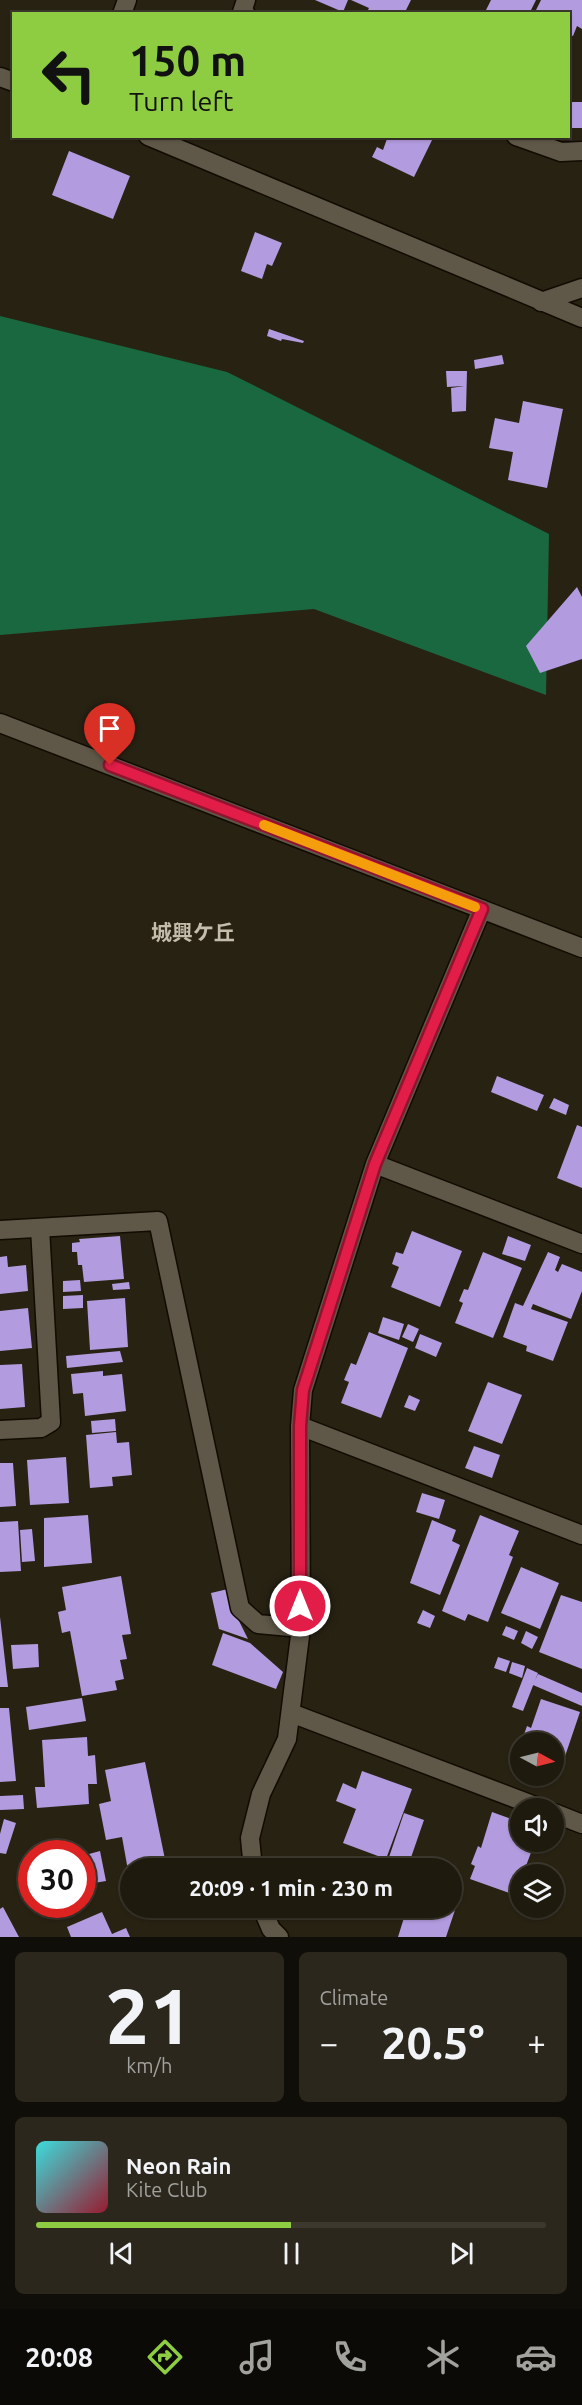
<!DOCTYPE html>
<meta charset="utf-8">
<style>
body{margin:0;font-family:Ubuntu,"Noto Sans JP",sans-serif;background:#2b271c;color:#f1f3f6;height:100vh;display:flex;flex-direction:column;font-size:22px;white-space:nowrap}
*{box-sizing:border-box;margin:0}
p{font-size:20px;color:#a1a19e}
.icon{flex:none;width:33px;height:33px;fill:none;stroke:currentColor;stroke-width:2;stroke-linecap:round;stroke-linejoin:round}
.map{position:relative;height:1937px;overflow:hidden}
.panel{display:flex;flex-direction:column;gap:15px;padding:15px;background:#100e08;flex:1}
.panel>*{flex:none}
.banner{position:absolute;left:12px;top:12px;width:558px;height:126px;border-radius:0px;box-shadow:0 2px 4px #0004,0 0 0 2px #3c382e;background:#8ecd42;color:#111;overflow:hidden}
.needle{width:39px;rotate:97deg}
.fabs{position:absolute;left:510px;top:1732px;display:grid;gap:12px}
.fabs a{display:grid;place-items:center;width:54px;height:54px;border-radius:50%;background:#1e1a0e;box-shadow:0 2px 4px #0004,0 0 0 2px #3c382e;font-size:30px}
.speed{position:absolute;left:18px;top:1840px;display:flex;gap:12px;font-size:30px;font-weight:700;text-align:center}
.speed>*{display:grid;place-content:center;width:78px;height:78px;border-radius:50%;background:#1e1a0e;box-shadow:0 2px 4px #0004,0 0 0 2px #3c382e;line-height:1}
.speed .limit{border:9px solid #d22;background:#fff;color:#111}
.pin{position:absolute;display:grid;place-items:center;width:51px;height:51px;color:#fff;margin:-62px -26px;border-radius:50% 50% 50% 0;rotate:-45deg;box-shadow:0 0 6px #0007}
.pin .icon{rotate:45deg}
.me{position:absolute;width:66px;margin:-33px;rotate:0deg;stroke-linejoin:round;filter:drop-shadow(0 0 4px #0008)}
.turn{display:flex;align-items:center;gap:21px;height:126px;padding:0 18px;font-size:27px}
.turn .icon{width:78px;height:78px;stroke-width:2.5}
.turn b{display:block;font-size:42px;line-height:51px}
.big{font-size:45px;font-weight:600;line-height:1.1}
.panel .tile{flex:1;display:flex;flex-direction:column;justify-content:center;gap:9px;min-width:0;padding:0 21px;border-radius:9px;background:#2b271c}
.panel .dial{align-items:center;gap:0}
.dial b{font-size:78px;line-height:1}
.song{display:flex;align-items:center;gap:18px}
.cover{width:72px;height:72px;border-radius:9px;background:linear-gradient(135deg,hsl(180 70% 55%),hsl(350 70% 35%))}
.played{height:6px;border-radius:3px;background:linear-gradient(90deg,#8ecd42 50%,#3c382e 50%)}
.keys{display:flex;justify-content:space-around;direction:ltr}
.heat{display:flex;justify-content:space-between;align-items:center;font-size:33px;direction:ltr}
.panel .tiles{flex:1;display:grid;gap:15px;grid-template-columns:1fr 1fr}
.tile:last-child{grid-column:span 2}
.trip{position:absolute;left:120px;top:1858px;width:342px;height:60px;border-radius:30px;background:#1e1a0e;box-shadow:0 2px 4px #0004,0 0 0 2px #3c382e;font-weight:600;line-height:60px;text-align:center}
.tab-bar{display:flex;height:96px;justify-content:space-around;align-items:center;background:#0c0a06;color:#a1a19e}
.tab-bar .icon{width:42px;height:42px}
.tab-bar .on{color:#8ecd42}
.tab-bar b{font-size:27px;color:#f1f3f6}
.map>svg:first-child{display:block}
.forest{fill:#1a683f}
.building{fill:#b29bdf}
.lines{fill:none;stroke-linecap:round;stroke-linejoin:round}
.minor-casing{stroke:#110b01;stroke-width:21}
.minor{stroke:#5f5848;stroke-width:18}
.route-casing{stroke:#92132f;stroke-width:15}
.route{stroke:#e11d48;stroke-width:10}
.slow{stroke:#f59e0b;stroke-width:10}
.labels{text-anchor:middle;dominant-baseline:central;stroke-width:6;stroke-linejoin:round;paint-order:stroke}
.neighbourhood-label{font-size:21px;font-weight:bold;fill:#c5bdab;stroke:#282213}
</style>
<div class="map">
<svg width="582" height="1937" viewBox="0 0 582 1937">
<rect width="100%" height="100%" fill="#282213"/>
<path class="forest" d="M0,316L227,372L549,534L546,695L314,609L0,635Z"/>
<path class="building" d="M315,0H348L343,12Z
M351,0H411L404,14H366L369,8Z
M491,0H536L529,14H493L486,10Z
M541,0H582V29L577,26L573,36L568,34V14H534Z
M572,102H582V128H571Z
M388,136H434L414,177L372,157L377,147L383,150Z
M69,151L130,176L113,219L52,195Z
M255,232L282,243L272,266L267,264L262,279L241,271Z
M269,329L304,341L303,343L282,339L281,341L267,336Z
M502,355L504,364L475,369L474,360Z
M446,371H467L466,411L452,412L451,388L464,386L447,387Z
M523,401L563,409L547,488L508,480L513,452L489,448L495,418L519,423Z
M577,587L582,597V659L540,673L526,646Z
M497,1076L544,1095L537,1111L491,1092Z
M554,1098L569,1105L566,1115L549,1108Z
M577,1125L582,1127V1188L557,1178Z
M412,1231L462,1251L440,1307L391,1287L399,1267L392,1264L396,1252L403,1254Z
M120,1236L124,1279L84,1282L82,1265H78L77,1252H72V1243L80,1242L79,1239Z
M508,1236L531,1245L525,1261L502,1254Z
M483,1252L522,1268L493,1338L455,1323L463,1303L459,1301L464,1289L468,1290Z
M548,1252L560,1257L555,1270L558,1272L562,1264L582,1272V1291L571,1319L533,1304L531,1309L568,1322L553,1361L526,1351L527,1346L503,1337L515,1303L523,1306Z
M7,1256L8,1267L26,1265L28,1291L0,1294V1257Z
M80,1280L81,1291L63,1292V1281Z
M129,1282L130,1289L113,1290L112,1284Z
M83,1295V1308L63,1309V1296Z
M125,1298L128,1347L90,1350L87,1301Z
M28,1308L32,1348L0,1351V1311Z
M383,1317L404,1324L399,1340L378,1333Z
M408,1324L419,1329L413,1342L402,1337Z
M369,1332L408,1348L381,1418L341,1403L349,1382L344,1380L351,1363L356,1365Z
M420,1334L442,1343L436,1357L415,1348Z
M120,1351L123,1362L67,1368L66,1356Z
M22,1364L25,1407L0,1409V1365Z
M103,1371V1376L122,1374L126,1411L85,1416L83,1393L73,1394L71,1374Z
M488,1382L522,1395L502,1444L468,1431Z
M409,1395L420,1400L415,1411L404,1407Z
M115,1419L116,1431L92,1433L91,1421Z
M116,1432L117,1443L129,1442L132,1475L112,1477L113,1486L90,1488L86,1435Z
M474,1446L500,1455L492,1478L465,1468Z
M66,1457L69,1503L30,1505L27,1460Z
M0,1463H13L16,1506L0,1507Z
M422,1493L445,1500L439,1519L416,1512Z
M88,1515L92,1563L44,1567V1518Z
M480,1515L519,1531L509,1555L513,1557L488,1622L468,1614L465,1621L442,1611Z
M432,1520L456,1530L452,1541L460,1545L440,1595L410,1583Z
M18,1521L21,1571L0,1572V1522Z
M32,1529L35,1561L22,1562L20,1530Z
M521,1567L559,1583L540,1629L501,1613Z
M121,1576L131,1634L122,1635L127,1659L120,1660L124,1679L115,1681L117,1690L82,1696L70,1631L62,1633L58,1612L66,1610L62,1587Z
M228,1589L237,1617L248,1639L219,1629L211,1593Z
M561,1595L582,1602V1669L539,1652Z
M423,1610L435,1616L430,1628L417,1623Z
M0,1617L8,1687H0Z
M506,1626L518,1631L514,1640L502,1635Z
M526,1631L538,1637L532,1649L521,1643Z
M223,1633L250,1643L283,1672L276,1689L212,1665Z
M38,1644L39,1667L13,1669L11,1645Z
M498,1657L510,1661L506,1672L494,1668Z
M512,1662L525,1666L522,1678L509,1673Z
M527,1668L538,1673L523,1711L512,1707Z
M538,1674L582,1693V1706L533,1685Z
M82,1698L86,1721L29,1730L26,1707Z
M541,1699L580,1712L558,1777L554,1775V1743H521L527,1726L531,1728Z
M0,1708H9L16,1781L0,1782Z
M87,1737L88,1756L95,1755L97,1784H88L89,1804L37,1808L35,1787H45L42,1740Z
M520,1746V1764L515,1762Z
M145,1762L167,1869H130L129,1876L122,1837L106,1840L99,1804L111,1801L105,1770Z
M362,1771L412,1789L386,1859L343,1843L356,1809L336,1801L343,1783L356,1789Z
M23,1795L24,1809L0,1810V1796Z
M492,1812L514,1820L510,1828L520,1832V1842H535L515,1895L470,1879L475,1866L471,1864L478,1846L481,1848Z
M404,1813L424,1820L407,1869L387,1863Z
M4,1819L16,1823L6,1854L0,1853V1834Z
M100,1851L106,1881L94,1883L89,1854Z
M452,1906L456,1907L446,1937H398L407,1908H452Z
M3,1907L19,1937H0V1909Z
M102,1912L112,1934L126,1928L130,1937H71L67,1927Z"/>
<g class="lines">
<g class="minor-casing">
<path id="minor" d="M122,14L127,0
M246,14L242,12L246,0
M0,77L14,82
M148,136L582,318
M516,136L561,152L582,151
M541,302L582,288
M0,723L582,948
M375,1164L582,1244
M0,1230L158,1221L240,1608L258,1624L301,1628
M300,1426L582,1535
M0,1430L41,1428L51,1422L40,1228
M291,1713L543,1809
M554,1813L582,1824
M253,1869L250,1838L261,1794L287,1739L301,1628L300,1426L303,1390L375,1164L482,909
M262,1908L271,1929L279,1937"/>
</g>
<use href="#minor" class="minor"/>
</g>
<g class="lines">
<g class="route-casing">
<path id="route" d="M110,765L482,909L375,1164L303,1390L300,1426V1606"/>
</g>
<use href="#route" class="route"/>
<path class="slow" d="M264,825L475,907"/>
</g>
<g class="labels">
<g class="neighbourhood-label">
<text x="193" y="932">城興ケ丘</text>
</g>
</g>
</svg>
<div class="fabs">
<a><svg class="needle" viewBox="-14 -14 28 28"><path d="M0-13l5 13h-10z" fill="#e53935"/><path d="M0 13l5-13h-10z" fill="#a1a19e"/></svg></a>
<a><svg class="icon" aria-label="sound" viewBox="0 0 24 24"><path d="M4 9h4l5-4v14l-5-4H4zM17 9q2 3 0 6"/></svg></a>
<a><svg class="icon" aria-label="layers" viewBox="0 0 24 24"><path d="M12 4l9 5-9 5-9-5zM3 14l9 5 9-5"/></svg></a>
</div>
<div class="speed"><div class="limit">30</div></div>
<div class="pin" style="left:110px;top:765px;background:#d93025"><svg class="icon" aria-label="arrive" viewBox="0 0 24 24"><path d="M6 21V4h12l-3 4 3 4H6"/></svg></div>
<svg class="me" style="left:300px;top:1606px" viewBox="-20 -20 40 40"><circle r="17" fill="#e11d48" stroke="#fff" stroke-width="3"/><path d="M0-11L8 9 0 5-8 9z" fill="#fff"/></svg>
<div class="trip">20:09 · 1 min · 230 m</div>
<div class="banner">
<div class="turn"><svg class="icon" aria-label="left" viewBox="0 0 24 24"><path d="M17 20v-9H6M10 6l-5 5 5 5"/></svg><div><b>150 m</b>Turn left</div></div>
</div>
</div>
<section class="panel">
<div class="tiles">
<div class="tile dial"><b>21</b><p>km/h</p></div>
<div class="tile"><p>Climate</p>
<div class="heat"><a>−</a><b class="big">20.5°</b><a>+</a></div>
</div>
<div class="tile">
<div class="song"><i class="cover"></i><div><b>Neon Rain</b><p>Kite Club</p></div></div>
<div class="played"></div>
<div class="keys"><svg class="icon" aria-label="previous" viewBox="0 0 24 24"><path d="M18 5L8 12l10 7zM5 5v14"/></svg><svg class="icon" aria-label="pause" viewBox="0 0 24 24"><path d="M8 5v14M16 5v14"/></svg><svg class="icon" aria-label="next" viewBox="0 0 24 24"><path d="M6 5l10 7-10 7zM19 5v14"/></svg></div>
</div>
</div>
</section>
<nav class="tab-bar">
<b>20:08</b>
<svg class="icon on" aria-label="directions" viewBox="0 0 24 24"><path d="M12 3l9 9-9 9-9-9zM9 14v-3h6M13 9l2 2-2 2"/></svg>
<svg class="icon" aria-label="music" viewBox="0 0 24 24"><path d="M9 18V5l10-2v13"/><circle cx="6" cy="18" r="3"/><circle cx="16" cy="16" r="3"/></svg>
<svg class="icon" aria-label="phone" viewBox="0 0 24 24"><path d="M5 4h4l2 5-3 2q2 4 5 5l2-3 5 2v4C11 20 4 13 5 4z"/></svg>
<svg class="icon" aria-label="climate" viewBox="0 0 24 24"><path d="M12 3v18M4 7l16 10M4 17L20 7"/></svg>
<svg class="icon" aria-label="car" viewBox="0 0 24 24"><path d="M5 17H2v-5l4-1 3-4h7l3 4 3 1v5h-3M9 17h6M6 11h13"/><circle cx="7" cy="17" r="2"/><circle cx="17" cy="17" r="2"/></svg>
</nav>
